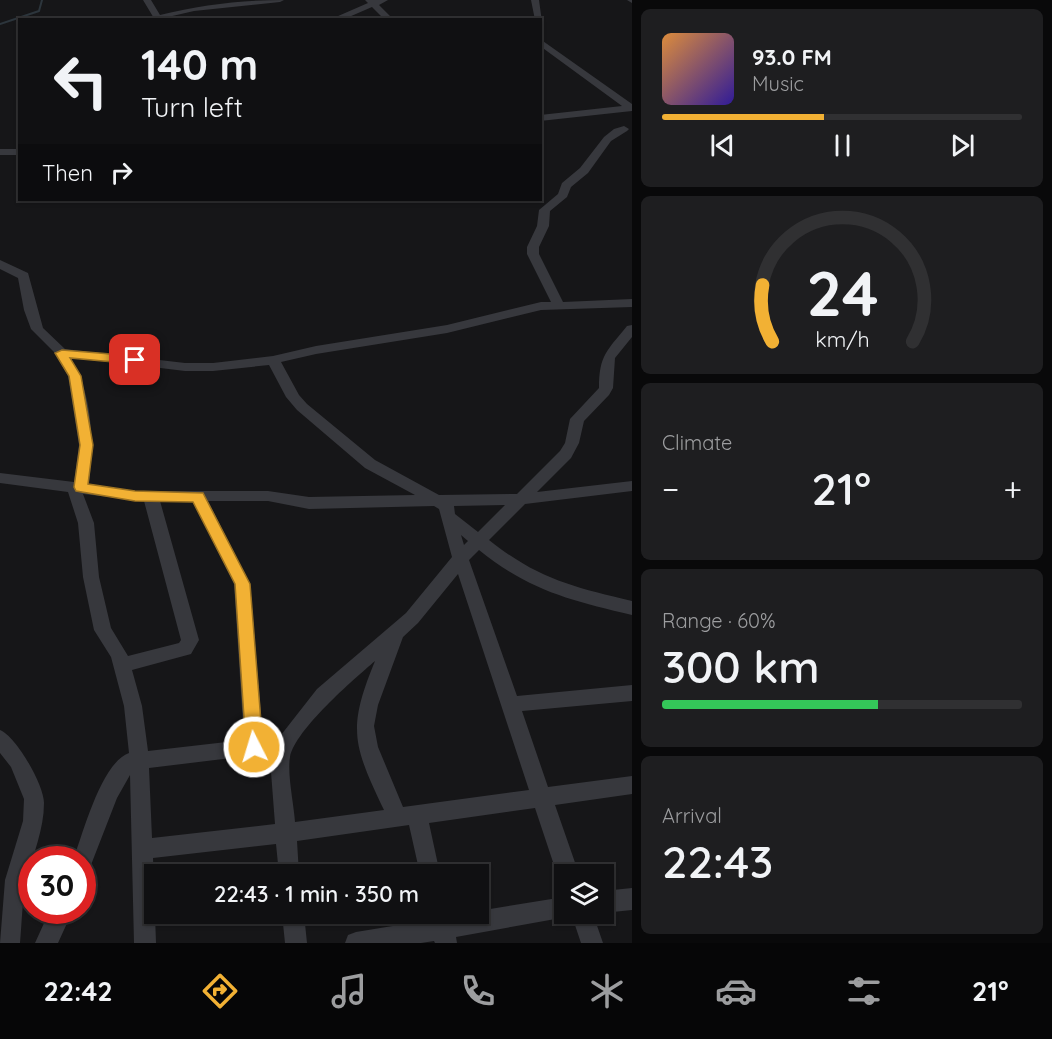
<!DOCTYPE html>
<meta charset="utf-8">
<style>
body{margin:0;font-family:Quicksand,sans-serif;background:#1e1e20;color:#f1f3f6;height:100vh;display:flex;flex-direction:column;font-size:22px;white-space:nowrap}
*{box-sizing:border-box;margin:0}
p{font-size:20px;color:#9c9d9f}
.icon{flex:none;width:33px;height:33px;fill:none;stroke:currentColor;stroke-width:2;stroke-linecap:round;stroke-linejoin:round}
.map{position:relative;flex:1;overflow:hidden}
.panel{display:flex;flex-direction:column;gap:9px;padding:9px;background:#09090a;width:420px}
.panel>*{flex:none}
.guide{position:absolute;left:18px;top:18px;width:524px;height:183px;border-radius:0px;box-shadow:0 2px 4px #0004,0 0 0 2px #303032;background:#101012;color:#f1f3f6;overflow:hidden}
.fabs{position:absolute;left:554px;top:864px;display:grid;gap:12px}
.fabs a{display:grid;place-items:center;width:60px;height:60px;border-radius:0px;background:#101012;box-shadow:0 2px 4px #0004,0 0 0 2px #303032;font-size:30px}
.speed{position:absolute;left:18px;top:846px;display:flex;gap:12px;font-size:30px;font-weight:700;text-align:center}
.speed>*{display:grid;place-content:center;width:78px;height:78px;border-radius:50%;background:#101012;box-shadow:0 2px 4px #0004,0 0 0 2px #303032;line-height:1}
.speed .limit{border:9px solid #d22;background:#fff;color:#111}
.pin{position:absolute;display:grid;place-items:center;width:51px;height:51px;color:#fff;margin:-26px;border-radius:12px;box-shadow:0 3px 9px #0006}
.me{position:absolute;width:66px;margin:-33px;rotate:355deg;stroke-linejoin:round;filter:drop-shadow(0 0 4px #0008)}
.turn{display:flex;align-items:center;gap:21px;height:126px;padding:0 24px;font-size:27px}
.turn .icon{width:78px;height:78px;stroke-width:2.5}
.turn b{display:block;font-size:42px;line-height:51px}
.then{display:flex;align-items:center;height:57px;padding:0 24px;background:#0003;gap:12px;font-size:22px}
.big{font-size:45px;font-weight:600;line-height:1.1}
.panel .tile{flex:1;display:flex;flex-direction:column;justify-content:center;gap:9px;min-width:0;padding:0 21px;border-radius:9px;background:#1e1e20}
.panel .dial{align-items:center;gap:0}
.dial svg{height:156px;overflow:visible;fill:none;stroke:#303032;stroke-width:7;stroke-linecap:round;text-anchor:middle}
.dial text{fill:#f1f3f6;stroke:none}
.song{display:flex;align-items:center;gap:18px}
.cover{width:72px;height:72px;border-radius:9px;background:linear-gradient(135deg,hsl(30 70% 55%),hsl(250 70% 35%))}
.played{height:6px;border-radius:3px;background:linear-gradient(90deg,#f2b134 45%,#303032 45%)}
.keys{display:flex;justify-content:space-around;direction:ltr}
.heat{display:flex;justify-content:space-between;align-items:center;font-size:33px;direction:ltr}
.charge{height:9px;border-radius:4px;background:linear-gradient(90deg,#34c759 60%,#303032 0)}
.trip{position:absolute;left:144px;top:864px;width:345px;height:60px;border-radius:0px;background:#101012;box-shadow:0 2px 4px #0004,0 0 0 2px #303032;font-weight:600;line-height:60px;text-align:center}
.tab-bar{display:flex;height:96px;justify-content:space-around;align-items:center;background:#060607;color:#9c9d9f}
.tab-bar .icon{width:42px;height:42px}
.tab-bar .active{color:#f2b134}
.tab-bar b{font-size:27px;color:#f1f3f6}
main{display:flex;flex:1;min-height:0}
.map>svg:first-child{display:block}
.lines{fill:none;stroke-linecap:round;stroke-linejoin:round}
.stream{stroke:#2c353c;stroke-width:2}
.street{fill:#37383d;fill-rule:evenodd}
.route{fill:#f2b134;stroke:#9d7322;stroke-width:1.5}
</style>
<main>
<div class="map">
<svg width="632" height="943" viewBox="0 0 632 943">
<rect width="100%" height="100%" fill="#161618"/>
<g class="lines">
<path class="stream" d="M0,24L39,11L42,0"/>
<path class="street" d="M143,0H151L160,15C201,5 242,0 284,0L280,2L194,11L155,20Z
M365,0H388L379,5L394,20H385L372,7L342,20H329L368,3Z
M531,0H539L542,22L535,20Z
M627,0H632V3Z
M540,39L632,104V111L540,121V115L622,106L540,46Z
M624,126L629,129L627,131L611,141L588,173L571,187L567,197L550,211L549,226L539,247V254L563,302L632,299V307L541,310L447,333L316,354L281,362L299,395L307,404L375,460L439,495L517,494L560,451L565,443L570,419L599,388C599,355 607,351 627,326L632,325V337L615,358L613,388L609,395L584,421L579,443L571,458L537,492L632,481V491L525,504L489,540C538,579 573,587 632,601V615C570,600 530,591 479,550L469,560L517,696L632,685V701L522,711L548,787L632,776V794L555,805L579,874H564V883L561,881L557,874L535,808L429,823L440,874H420L409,825L297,841L299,874H279L276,844L153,858L156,943H134L130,775L117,798L89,870L82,873V860H73C83,834 101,763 129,753L124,706L111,657L94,630L83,577L78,523L68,492L0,483V473L74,482L79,445L68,376L54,352L31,329L24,310L18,278L0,269V260L28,273L43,328L65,349L185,363H213L273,356L316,346L447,325L541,302H551L527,254V247L537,226L539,210L558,194L562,183L580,168L604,137L614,129ZM70,357L185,371H213L269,365L286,397L297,410L365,468L415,495L309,497L268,491H135L89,484C94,442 93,394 70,357ZM83,494L144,501L181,640L179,643L128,656L111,628L99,577L94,523ZM160,501H193L234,584L244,740L148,751L142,706L132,670L191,654L199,640ZM208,501H268L309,509L434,506L439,509L452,557L406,613L317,689L281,735L263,737L250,584ZM505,505L478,532L455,514L454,506ZM461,535L468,541L464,545ZM458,574L529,790L403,807L378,747L374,726L378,705L403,637L418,623ZM375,661C347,729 353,745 384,810L295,822C294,805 287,774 290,757C296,729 353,680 375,661ZM273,753L270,759L275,824L152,838L149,768Z
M0,149H20V155H0Z
M0,730C16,736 44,785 44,803C44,830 33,853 27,879C22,899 22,922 20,943H0L5,880L23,821L24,799L11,767L0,753Z
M632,888V910L603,913V891Z
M564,897V914H593L603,943H581L572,916L456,937L457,943H435L434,941L421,943H345L348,935L356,932L429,920L428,914H450V916L478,914V911Z
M50,910H73L58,943H35Z
M282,914H304L307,943H285Z"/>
</g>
<path class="route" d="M62,350L135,356L141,360L135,364L70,358L81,376L93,445L88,484L135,491L203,493L250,584L263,747L261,752L254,755L248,752L246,747L235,584L193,502L135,501L76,491L74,487L80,445L69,376L55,353Z"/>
</svg>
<div class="fabs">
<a><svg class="icon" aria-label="layers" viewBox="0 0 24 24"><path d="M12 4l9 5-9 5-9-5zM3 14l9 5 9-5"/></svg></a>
</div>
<div class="speed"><div class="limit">30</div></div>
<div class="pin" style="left:135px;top:360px;background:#d93025"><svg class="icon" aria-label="arrive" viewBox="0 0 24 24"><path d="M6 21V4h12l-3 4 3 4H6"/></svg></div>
<svg class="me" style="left:254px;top:747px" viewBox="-20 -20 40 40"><circle r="17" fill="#f2b134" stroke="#fff" stroke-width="3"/><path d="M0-11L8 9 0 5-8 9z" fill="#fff"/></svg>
<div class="trip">22:43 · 1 min · 350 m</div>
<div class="guide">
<div class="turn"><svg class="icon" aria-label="left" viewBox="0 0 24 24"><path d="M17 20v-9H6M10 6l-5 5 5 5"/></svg><div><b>140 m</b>Turn left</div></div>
<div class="then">Then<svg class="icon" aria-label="right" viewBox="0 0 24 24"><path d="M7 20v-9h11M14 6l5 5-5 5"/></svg></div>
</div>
</div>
<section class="panel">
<div class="tile">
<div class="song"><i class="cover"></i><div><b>93.0 FM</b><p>Music</p></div></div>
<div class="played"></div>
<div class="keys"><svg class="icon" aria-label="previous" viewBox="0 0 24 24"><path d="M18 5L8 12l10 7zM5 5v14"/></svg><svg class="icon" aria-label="pause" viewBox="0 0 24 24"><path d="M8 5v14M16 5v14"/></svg><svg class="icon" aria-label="next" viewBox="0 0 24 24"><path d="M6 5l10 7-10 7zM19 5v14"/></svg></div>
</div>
<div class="tile dial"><svg viewBox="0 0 100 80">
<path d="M14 69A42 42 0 1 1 86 69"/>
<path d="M14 69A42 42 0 0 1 9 40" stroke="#f2b134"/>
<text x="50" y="56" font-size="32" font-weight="700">24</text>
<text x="50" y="72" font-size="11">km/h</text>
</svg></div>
<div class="tile"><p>Climate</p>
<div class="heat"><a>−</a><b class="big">21°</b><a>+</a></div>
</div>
<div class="tile"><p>Range · 60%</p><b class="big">300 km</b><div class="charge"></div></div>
<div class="tile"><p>Arrival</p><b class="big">22:43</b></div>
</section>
</main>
<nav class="tab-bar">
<b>22:42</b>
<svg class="icon active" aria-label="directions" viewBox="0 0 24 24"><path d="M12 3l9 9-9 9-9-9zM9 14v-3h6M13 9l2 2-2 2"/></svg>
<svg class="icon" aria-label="music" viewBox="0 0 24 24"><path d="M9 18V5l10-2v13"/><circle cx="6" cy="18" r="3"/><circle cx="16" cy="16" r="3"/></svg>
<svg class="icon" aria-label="phone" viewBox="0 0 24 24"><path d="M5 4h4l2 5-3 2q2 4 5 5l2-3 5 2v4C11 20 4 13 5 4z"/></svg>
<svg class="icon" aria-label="climate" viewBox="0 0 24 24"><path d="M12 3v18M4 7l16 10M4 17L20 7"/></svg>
<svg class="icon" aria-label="car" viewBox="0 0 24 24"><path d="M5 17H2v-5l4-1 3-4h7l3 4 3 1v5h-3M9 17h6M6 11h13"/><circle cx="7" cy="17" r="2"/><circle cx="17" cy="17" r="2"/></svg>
<svg class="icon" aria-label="filters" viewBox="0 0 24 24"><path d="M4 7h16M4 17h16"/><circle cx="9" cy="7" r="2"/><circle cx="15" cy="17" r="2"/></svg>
<b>21°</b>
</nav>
